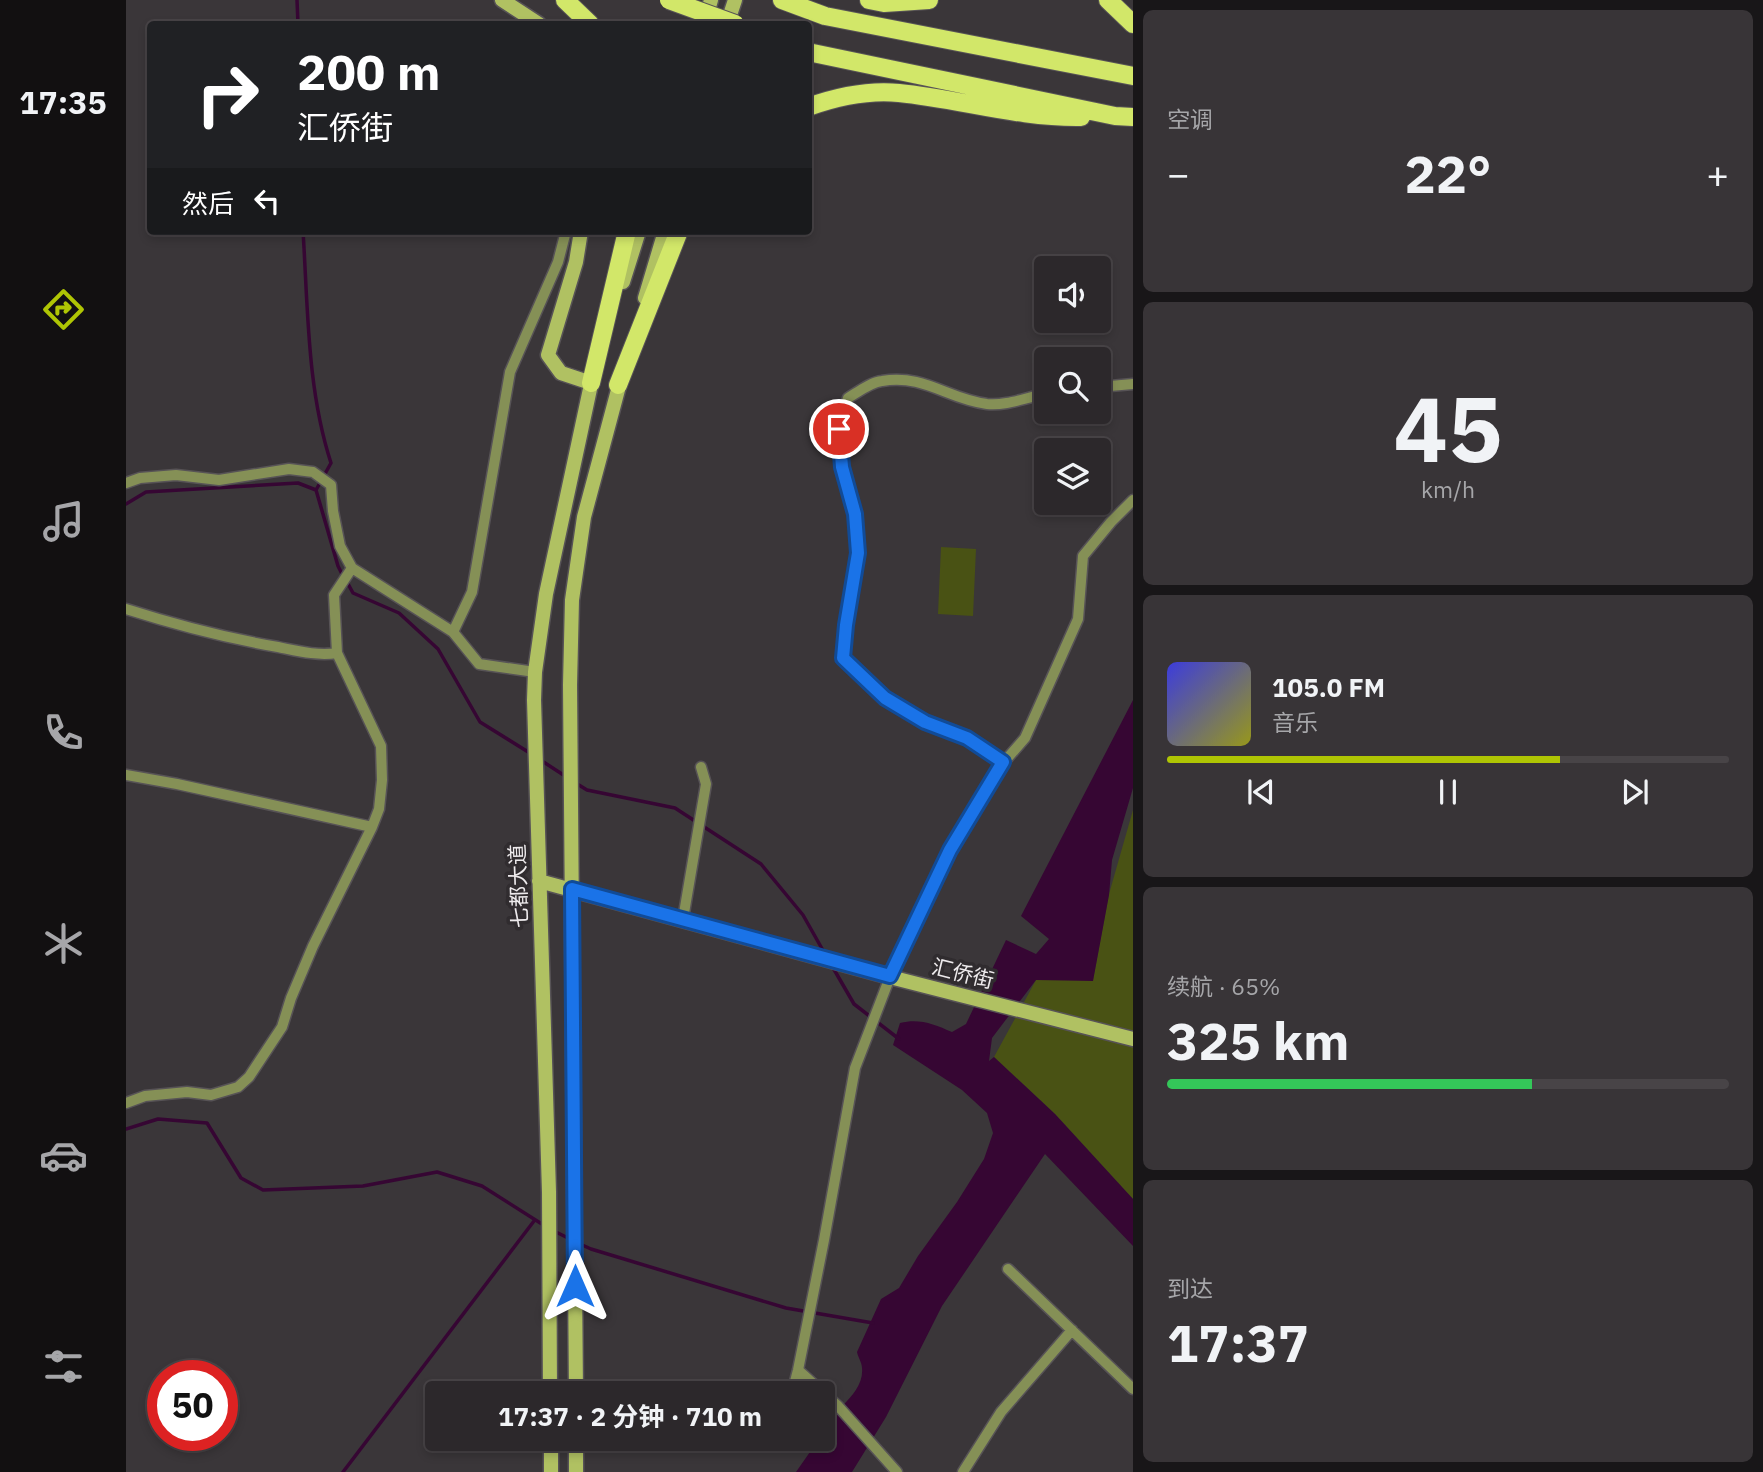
<!DOCTYPE html>
<html lang="zh">
<meta charset="utf-8">
<style>
body{margin:0;font-family:"IBM Plex Sans","Noto Sans SC",sans-serif;background:#383437;color:#f1f3f6;height:100vh;display:flex;flex-direction:column;font-size:26px;white-space:nowrap}
*{box-sizing:border-box;margin:0}
p{font-size:23px;color:#a6a6a9}
.icon{flex:none;width:38px;height:38px;fill:none;stroke:currentColor;stroke-width:2;stroke-linecap:round;stroke-linejoin:round}
.map{position:relative;flex:1;overflow:hidden}
.sheet{display:flex;flex-direction:column;gap:10px;padding:10px;background:#181618;width:630px}
.sheet>*{flex:none}
.top-card{position:absolute;left:21px;top:21px;width:665px;height:214px;border-radius:7px;box-shadow:0 4px 10px #0003,0 0 0 2px #484447;background:#202124;color:#fff;overflow:hidden}
.controls{position:absolute;left:908px;top:256px;display:grid;gap:14px}
.controls a{display:grid;place-items:center;width:77px;height:77px;border-radius:7px;background:#2c282b;box-shadow:0 4px 10px #0003,0 0 0 2px #484447;font-size:35px}
.speed{position:absolute;left:21px;top:1360px;display:flex;gap:14px;font-size:35px;font-weight:700;text-align:center}
.speed>*{display:grid;place-content:center;width:91px;height:91px;border-radius:50%;background:#2c282b;box-shadow:0 4px 10px #0003,0 0 0 2px #484447;line-height:1}
.speed .limit{border:10px solid #d22;background:#fff;color:#111}
.pin{position:absolute;display:grid;place-items:center;width:60px;height:60px;color:#fff;margin:-30px;border:4px solid #fff;border-radius:50%;box-shadow:0 2px 7px #0007}
.me{position:absolute;width:77px;margin:-38px;rotate:0deg;stroke-linejoin:round;filter:drop-shadow(0 0 5px #0008)}
.turn{display:flex;align-items:center;gap:24px;height:147px;padding:0 35px;font-size:32px}
.turn .icon{width:91px;height:91px;stroke-width:2.5}
.turn b{display:block;font-size:49px;line-height:60px}
.then{display:flex;align-items:center;height:66px;padding:0 35px;background:#0003;gap:14px;font-size:26px}
.big{font-size:52px;font-weight:700;line-height:1.1}
.sheet .widget{flex:1;display:flex;flex-direction:column;justify-content:center;gap:10px;min-width:0;padding:0 24px;border-radius:10px;background:#383437}
.sheet .dial{align-items:center;gap:0}
.dial b{font-size:91px;line-height:1}
.song{display:flex;align-items:center;gap:21px}
.cover{width:84px;height:84px;border-radius:10px;background:linear-gradient(135deg,hsl(240 70% 55%),hsl(60 70% 35%))}
.played{height:7px;border-radius:4px;background:linear-gradient(90deg,#afc504 70%,#484447 70%)}
.keys{display:flex;justify-content:space-around;direction:ltr}
.heat{display:flex;justify-content:space-between;align-items:center;font-size:38px;direction:ltr}
.charge{height:10px;border-radius:5px;background:linear-gradient(90deg,#34c759 65%,#484447 0)}
.trip{position:absolute;left:299px;top:1381px;width:410px;height:70px;border-radius:7px;background:#2c282b;box-shadow:0 4px 10px #0003,0 0 0 2px #484447;font-weight:700;line-height:70px;text-align:center}
main{display:flex;flex:1;min-height:0}
.menu{display:flex;flex-direction:column;width:126px;justify-content:space-around;align-items:center;background:#121011;color:#a6a6a9}
.menu .icon{width:49px;height:49px}
.menu .current{color:#afc504}
.menu b{font-size:32px;color:#f1f3f6}
.map>svg:first-child{display:block}
.green{fill:#495214}
.water{fill:#360633}
.lines{fill:none;stroke-linecap:round;stroke-linejoin:round}
.stream{stroke:#360633;stroke-width:3.5}
.street-casing{stroke:#575356;stroke-width:13}
.secondary-casing{stroke:#575356;stroke-width:17}
.primary-casing{stroke:#575356;stroke-width:20}
.street{stroke:#859056;stroke-width:10}
.secondary{stroke:#b0c162;stroke-width:14}
.primary{stroke:#d2e769;stroke-width:18}
.primary-bridge-casing{stroke:#575356;stroke-width:20;stroke-linecap:butt}
.primary-bridge{stroke:#d2e769;stroke-width:18}
.route-casing{stroke:#114b97;stroke-width:18}
.route{stroke:#1a73e8;stroke-width:12}
.labels{text-anchor:middle;dominant-baseline:central;stroke-width:7;stroke-linejoin:round;paint-order:stroke}
.street-label{font-size:21px;fill:#edeaec;stroke:#302c2f}
</style>
<main>
<nav class="menu">
<b>17:35</b>
<svg class="icon current" aria-label="directions" viewBox="0 0 24 24"><path d="M12 3l9 9-9 9-9-9zM9 14v-3h6M13 9l2 2-2 2"/></svg>
<svg class="icon" aria-label="music" viewBox="0 0 24 24"><path d="M9 18V5l10-2v13"/><circle cx="6" cy="18" r="3"/><circle cx="16" cy="16" r="3"/></svg>
<svg class="icon" aria-label="phone" viewBox="0 0 24 24"><path d="M5 4h4l2 5-3 2q2 4 5 5l2-3 5 2v4C11 20 4 13 5 4z"/></svg>
<svg class="icon" aria-label="climate" viewBox="0 0 24 24"><path d="M12 3v18M4 7l16 10M4 17L20 7"/></svg>
<svg class="icon" aria-label="car" viewBox="0 0 24 24"><path d="M5 17H2v-5l4-1 3-4h7l3 4 3 1v5h-3M9 17h6M6 11h13"/><circle cx="7" cy="17" r="2"/><circle cx="17" cy="17" r="2"/></svg>
<svg class="icon" aria-label="filters" viewBox="0 0 24 24"><path d="M4 7h16M4 17h16"/><circle cx="9" cy="7" r="2"/><circle cx="15" cy="17" r="2"/></svg>
</nav>
<div class="map">
<svg width="1007" height="1472" viewBox="0 0 1007 1472">
<rect width="100%" height="100%" fill="#3a3639"/>
<path class="green" d="M815,547L850,549L847,616L812,614Z
M1007,810V1199L929,1114L868,1057L910,980H967L983,894Z"/>
<path class="water" d="M1007,700V788L986,860L983,895L967,981L910,980L866,1038L863,1061L868,1057L929,1114L1007,1199V1246L919,1154L816,1306L760,1417L726,1472H670L693,1439L696,1438C697,1414 739,1397 736,1368C736,1363 732,1357 731,1352L755,1299L773,1288L792,1256L831,1202L858,1159L867,1133L861,1113L836,1090L767,1045L774,1023C793,1018 808,1024 826,1032L840,1024L880,940L910,954L923,939L895,916Z"/>
<g class="lines">
<path class="stream" d="M171,0L172,24
M177,231C182,308 181,389 205,463L190,490
M0,504L20,492L172,483L190,490L212,566L217,576
M221,582L227,593L273,613L312,649L354,722L407,755
M413,759L439,776
M448,782L461,790L549,808L635,864L677,915L699,954
M706,966L728,1004L773,1039
M0,1129L32,1119L81,1123L115,1178L137,1190L237,1186L311,1172L356,1186L419,1226
M426,1230L444,1239
M454,1244L465,1249L660,1308L747,1323
M217,1472L408,1221"/>
<g class="street-casing">
<path id="street" d="M973,387L1007,384
M0,483L14,478L50,475L93,480L163,469L187,472L205,485L207,511L214,546L226,568L327,632
M0,609C50,625 100,638 152,647C172,651 191,656 211,653
M409,672L353,664L327,632L346,592L384,372L432,262L440,231
M878,762L841,738L799,722L759,698L717,658L720,625L732,553L729,514L716,467L713,429L722,398C732,392 745,382 756,381C799,374 821,399 861,404C881,406 901,397 920,394
M0,775L51,784L246,827
M557,919L580,784L575,767
M0,1103L19,1096L61,1092L85,1095L112,1087L123,1077L156,1027L165,998L187,946L246,827L253,809L256,780L255,746L211,653L208,595L226,568
M882,1269L1007,1389
M672,1370L712,1406L771,1472
M666,1393L672,1370L698,1240L729,1068L764,977L824,851L878,762L899,738L952,619L957,556L985,522L1007,500
M627,1445L634,1438
M837,1472L875,1412L946,1330"/>
</g>
<g class="secondary-casing">
<path id="secondary" d="M376,0L413,24
M578,24L585,0
M601,24L609,0
M455,231L450,262L422,355L435,373L465,383
M497,282L513,231
M519,298L539,231
M413,881L764,977L1007,1039
M424,1393L423,1192L408,700L409,672L420,594L467,375
M450,1393L444,685L446,600L458,517L496,375
M425,1438V1472
M450,1438V1472"/>
</g>
<g class="primary-casing">
<path id="primary" d="M439,0L464,24
M656,0L699,16L1007,76
M743,0L758,3L803,0
M982,0L1007,24
M682,52L989,116L1007,117
M682,107C710,97 743,90 773,93C834,99 893,118 955,117
M465,383L501,231
M492,385L553,231"/>
</g>
<use href="#street" class="street"/>
<use href="#secondary" class="secondary"/>
<use href="#primary" class="primary"/>
<g class="primary-bridge-casing">
<path id="primary-bridge" d="M543,0L609,24"/>
</g>
<use href="#primary-bridge" class="primary-bridge"/>
</g>
<g class="lines">
<g class="route-casing">
<path id="route" d="M449,1286L446,889L764,976L824,850L877,762L841,738L799,722L759,698L717,658L720,625L732,553L729,514L716,467L713,429"/>
</g>
<use href="#route" class="route"/>
</g>
<g class="labels">
<g class="street-label">
<text transform="translate(392 886) rotate(-92)">七都大道</text>
<text transform="translate(837 973) rotate(14)">汇侨街</text>
</g>
</g>
</svg>
<div class="controls">
<a><svg class="icon" aria-label="sound" viewBox="0 0 24 24"><path d="M4 9h4l5-4v14l-5-4H4zM17 9q2 3 0 6"/></svg></a>
<a><svg class="icon" aria-label="search" viewBox="0 0 24 24"><circle cx="10" cy="10" r="6"/><path d="M15 15l6 6"/></svg></a>
<a><svg class="icon" aria-label="layers" viewBox="0 0 24 24"><path d="M12 4l9 5-9 5-9-5zM3 14l9 5 9-5"/></svg></a>
</div>
<div class="speed"><div class="limit">50</div></div>
<div class="pin" style="left:713px;top:429px;background:#d93025"><svg class="icon" aria-label="arrive" viewBox="0 0 24 24"><path d="M6 21V4h12l-3 4 3 4H6"/></svg></div>
<svg class="me" style="left:449px;top:1286px" viewBox="-20 -20 40 40"><path d="M0-17L14 15 0 8-14 15z" fill="#1a73e8" stroke="#fff" stroke-width="4"/></svg>
<div class="trip">17:37 · 2 分钟 · 710 m</div>
<div class="top-card">
<div class="turn"><svg class="icon" aria-label="right" viewBox="0 0 24 24"><path d="M7 20v-9h11M14 6l5 5-5 5"/></svg><div><b>200 m</b>汇侨街</div></div>
<div class="then">然后<svg class="icon" aria-label="left" viewBox="0 0 24 24"><path d="M17 20v-9H6M10 6l-5 5 5 5"/></svg></div>
</div>
</div>
<section class="sheet">
<div class="widget"><p>空调</p>
<div class="heat"><a>−</a><b class="big">22°</b><a>+</a></div>
</div>
<div class="widget dial"><b>45</b><p>km/h</p></div>
<div class="widget">
<div class="song"><i class="cover"></i><div><b>105.0 FM</b><p>音乐</p></div></div>
<div class="played"></div>
<div class="keys"><svg class="icon" aria-label="previous" viewBox="0 0 24 24"><path d="M18 5L8 12l10 7zM5 5v14"/></svg><svg class="icon" aria-label="pause" viewBox="0 0 24 24"><path d="M8 5v14M16 5v14"/></svg><svg class="icon" aria-label="next" viewBox="0 0 24 24"><path d="M6 5l10 7-10 7zM19 5v14"/></svg></div>
</div>
<div class="widget"><p>续航 · 65%</p><b class="big">325 km</b><div class="charge"></div></div>
<div class="widget"><p>到达</p><b class="big">17:37</b></div>
</section>
</main>
